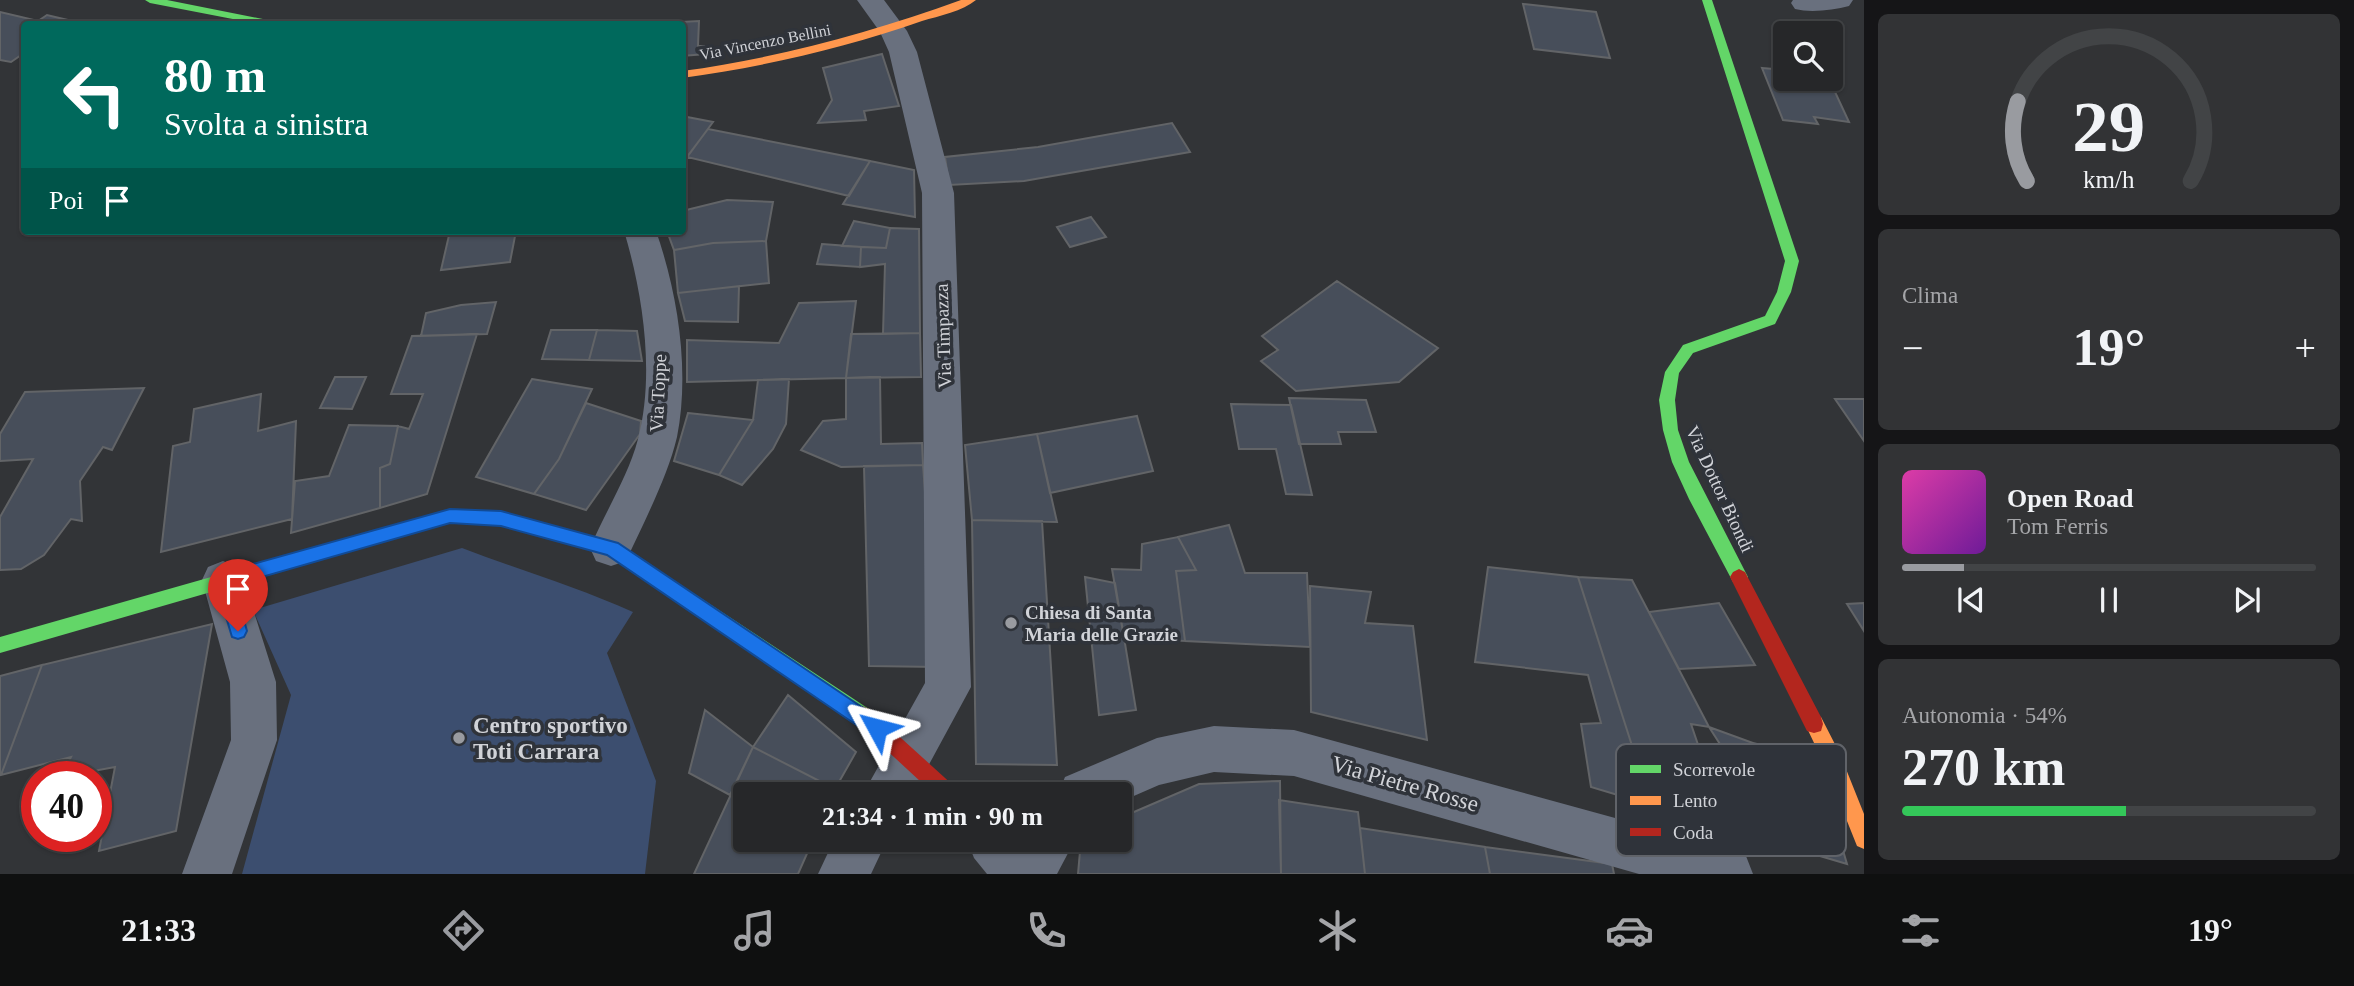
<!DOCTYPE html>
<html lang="it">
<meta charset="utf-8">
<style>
body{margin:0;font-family:Georgia,serif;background:#323335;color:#f1f3f6;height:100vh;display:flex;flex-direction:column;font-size:26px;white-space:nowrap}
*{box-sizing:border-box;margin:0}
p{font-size:23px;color:#a4a5a8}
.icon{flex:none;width:38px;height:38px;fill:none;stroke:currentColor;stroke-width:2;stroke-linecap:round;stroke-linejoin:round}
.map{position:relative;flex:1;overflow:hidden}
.sheet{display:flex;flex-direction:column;gap:14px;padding:14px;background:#151517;width:490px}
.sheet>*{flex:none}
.hud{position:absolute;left:21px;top:21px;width:665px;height:214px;border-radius:7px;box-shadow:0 2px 5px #0004,0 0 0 2px #424446;background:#00695c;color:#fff;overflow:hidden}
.controls{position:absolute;left:1773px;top:21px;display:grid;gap:14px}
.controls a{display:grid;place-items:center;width:70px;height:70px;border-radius:7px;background:#262729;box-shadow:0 2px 5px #0004,0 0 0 2px #424446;font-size:35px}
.speed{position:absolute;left:21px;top:761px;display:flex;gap:14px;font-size:35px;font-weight:700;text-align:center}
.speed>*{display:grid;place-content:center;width:91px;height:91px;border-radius:50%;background:#262729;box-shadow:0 2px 5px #0004,0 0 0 2px #424446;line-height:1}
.speed .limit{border:10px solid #d22;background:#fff;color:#111}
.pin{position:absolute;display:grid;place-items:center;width:60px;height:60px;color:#fff;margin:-72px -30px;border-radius:50% 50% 50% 0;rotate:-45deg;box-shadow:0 0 7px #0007}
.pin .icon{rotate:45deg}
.me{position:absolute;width:77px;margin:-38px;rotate:308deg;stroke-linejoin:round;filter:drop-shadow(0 0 5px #0008)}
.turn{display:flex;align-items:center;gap:24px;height:147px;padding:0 28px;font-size:32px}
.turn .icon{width:91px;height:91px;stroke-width:2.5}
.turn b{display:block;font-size:49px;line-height:60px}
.then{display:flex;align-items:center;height:66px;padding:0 28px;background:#0003;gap:14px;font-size:26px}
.big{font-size:52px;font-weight:700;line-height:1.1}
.sheet .card{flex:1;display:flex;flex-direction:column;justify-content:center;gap:10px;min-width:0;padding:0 24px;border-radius:10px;background:#323335}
.sheet .dial{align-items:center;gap:0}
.dial svg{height:182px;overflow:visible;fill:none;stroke:#424446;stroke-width:7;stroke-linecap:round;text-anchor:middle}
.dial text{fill:#f1f3f6;stroke:none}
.song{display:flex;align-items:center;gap:21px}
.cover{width:84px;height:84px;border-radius:10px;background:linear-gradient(135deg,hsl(320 70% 55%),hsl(280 70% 35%))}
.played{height:7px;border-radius:4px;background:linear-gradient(90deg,#999ba0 15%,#424446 15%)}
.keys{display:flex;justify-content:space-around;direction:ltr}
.heat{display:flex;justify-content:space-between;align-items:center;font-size:38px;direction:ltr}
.charge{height:10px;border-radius:5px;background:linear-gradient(90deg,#34c759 54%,#424446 0)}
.trip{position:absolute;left:733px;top:782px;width:399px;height:70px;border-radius:7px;background:#262729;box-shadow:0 2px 5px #0004,0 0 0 2px #424446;font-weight:700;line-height:70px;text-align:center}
.tab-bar{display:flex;height:112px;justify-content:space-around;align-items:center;background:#0f1010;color:#a4a5a8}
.tab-bar .icon{width:49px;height:49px}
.tab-bar .selected{color:#999ba0}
.tab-bar b{font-size:32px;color:#f1f3f6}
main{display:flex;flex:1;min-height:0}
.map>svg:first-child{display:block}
.green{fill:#3c4e6f}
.building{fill:#474e5a;stroke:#626467;stroke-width:2}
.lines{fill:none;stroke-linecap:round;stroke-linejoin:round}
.street{fill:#69707e;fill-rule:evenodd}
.fast{fill:#63d668;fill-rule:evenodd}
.slow{fill:#ff974d;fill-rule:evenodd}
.jam{fill:#b3261e;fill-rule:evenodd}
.route{fill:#1a73e8;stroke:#114b97;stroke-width:2}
.poi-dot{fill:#999ba0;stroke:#2f333a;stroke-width:2.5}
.labels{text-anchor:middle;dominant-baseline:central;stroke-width:7;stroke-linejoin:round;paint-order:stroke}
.far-street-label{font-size:16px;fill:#d1d3d8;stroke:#2f333a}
.street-label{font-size:19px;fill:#d1d3d8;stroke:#2f333a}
.poi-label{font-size:19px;font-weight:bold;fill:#d1d3d8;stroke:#2f333a;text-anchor:start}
.near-poi-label{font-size:23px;font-weight:bold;fill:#d1d3d8;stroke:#2f333a;text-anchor:start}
.near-street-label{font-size:23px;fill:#d1d3d8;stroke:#2f333a}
.key{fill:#2f333a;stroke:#606369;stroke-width:2}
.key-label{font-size:19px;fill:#d1d3d8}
</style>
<main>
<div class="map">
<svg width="1864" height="874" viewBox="0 0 1864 874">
<rect width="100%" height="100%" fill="#323437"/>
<path class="green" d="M462,548C519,570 577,587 633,612L607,653L656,781L645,874H242L291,695L253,610Z"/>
<path class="building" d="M1523,4L1596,12L1610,58L1534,49Z
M0,12L38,21L47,15L72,21L67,24H24V53L11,62L0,60Z
M699,21L698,46H706V54L682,56V24H642Z
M882,54L899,106L864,111L866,120L818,123L832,100L823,68Z
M1762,68L1785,70V79H1829L1849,122L1814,117L1818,124L1783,120Z
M682,116L713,122L682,164Z
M1172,123L1190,152L1024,181L949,185L945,157L1038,147Z
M708,129L870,161L849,196L687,157Z
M870,161L914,170L915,217L843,204Z
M727,200L773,202L766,241L713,243L674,250L667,231H682V211Z
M1091,217L1106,237L1070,247L1057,227Z
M854,221L890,228L886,248L842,246Z
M890,228L919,229L920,333L883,334L885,264L860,267L861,247L886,248Z
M450,231H516L510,262L441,270Z
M766,241L769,283L678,293L674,250L713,243Z
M822,244L861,247L860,267L817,264Z
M1337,281L1438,348L1399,382L1296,391L1261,361L1278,350L1262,336Z
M739,286L738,322L685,321L678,293Z
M856,301L846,378L687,382V340L779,343L799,303Z
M496,302L487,334L421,336L426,313L461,305Z
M551,330H597L589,360L542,359Z
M597,330L637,331L642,361L589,360Z
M920,333L921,377L846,378L851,334Z
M477,334L427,494L380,508V468L390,464L398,426L409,429L423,394H391L412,336Z
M335,377H366L352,409L320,408Z
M880,377L881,444L922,443L923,465L841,467L801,450L823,421L846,419V378Z
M532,379L592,389L559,459L534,494L476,477Z
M789,379L786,424L773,449L742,485L719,475L753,420L758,380Z
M144,388L112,450L103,447L80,481L82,521L71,519L44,555L21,569L0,570V517L33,459L0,461V434L25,392Z
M261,394L258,431L296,421L292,519L161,552L173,446L190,442L194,409Z
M1289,398L1366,400L1376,432H1338L1341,444H1299Z
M1835,399H1864V441Z
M586,403L641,421L640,434L586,510L534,494L559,459Z
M1231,404L1291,405L1312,495L1286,494L1276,449H1239Z
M688,413L753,420L719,475L674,461Z
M1137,416L1153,471L1050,493L1037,434Z
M349,425L398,426L390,464L380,468V508L291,533L295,481L329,476Z
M1037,434L1057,522L972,520L965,445Z
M923,465L938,667L869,666L864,466Z
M972,520L1042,521L1057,765L976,764Z
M1229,525L1245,573H1307L1310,647L1185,641L1176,571L1196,570L1178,537Z
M1178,537L1196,570L1176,571L1185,641L1124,638L1112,569L1141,570L1142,544Z
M1488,567L1578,577L1651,805L1591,787L1581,724L1601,723L1588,675L1475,662Z
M1085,577L1115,583L1136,710L1099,715Z
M1578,577L1632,580L1709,727L1691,724L1726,827L1651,805Z
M1310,586L1371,592L1365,623L1413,626L1427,740L1311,712Z
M1719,603L1755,665L1679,669L1649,612Z
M1864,603V631L1847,604Z
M212,624L176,831L99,851L115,767L61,777L71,757L1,775L42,665Z
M42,665L1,775H0V676Z
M788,695L856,752L835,789L753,747Z
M705,710L753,747L730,795L689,773Z
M1709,727L1753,743L1769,841L1746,834L1736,769Z
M1753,743L1816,759L1847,864L1769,841Z
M753,747L835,789L833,794H746V840H813L798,874H694Z
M1280,781L1281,874H1078L1081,840H1120V818L1199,784Z
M1279,800L1358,812L1365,874H1281Z
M1360,828L1485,847L1490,874H1365Z
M1485,847L1612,864L1614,874H1490Z"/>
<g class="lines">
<path class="street" d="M857,0H884L907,31L917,52L954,193L971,687L913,794H863L925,683L922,193L889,52L880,32Z
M1793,0H1853L1849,6C1833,10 1811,13 1795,9L1791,3Z
M624,231H656C678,294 690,371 677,437C668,476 643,524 626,561L611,566L596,561L590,548C605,512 628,477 638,439C655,374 643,294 624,231Z
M223,561L238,567L244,580L276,682L277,740L232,874H182L231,740L230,682L202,580L208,567Z
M1214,726L1294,730L1728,849L1746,856L1753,874H1639L1294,776L1214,772L1159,785L1120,802V794H1058L1065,777L1157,738Z
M834,840H887L871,874H818Z
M967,840H1075L1057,874H987L974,858Z"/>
<path class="fast" d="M145,0H167L273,21L279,24H259L150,3Z
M1702,0H1712L1799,261L1791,292L1775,324L1693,353L1679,373L1675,400L1678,430L1689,462L1748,577L1745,582L1739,585L1733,582L1689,499L1672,462L1663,430L1659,400L1665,372L1683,345L1765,316L1777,292L1785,261Z
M450,509L501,511L617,543L869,709L871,715L869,721L862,724L855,721L606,554L501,525L450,523L0,653V637Z"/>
<path class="slow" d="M961,0H976C963,11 939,16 922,21C844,48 764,67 682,78V71C778,58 870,33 961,0Z
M1814,715L1821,717L1840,754L1864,814V849L1857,846L1825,766L1805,724L1807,717Z"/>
<path class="jam" d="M1739,569L1745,572L1821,717L1823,724L1821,731L1814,733L1807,731L1730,577L1733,572Z
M862,706L869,709L955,787L958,794H934L855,721L853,715L855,709Z"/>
</g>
<path class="route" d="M450,509L501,511L618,543L884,722L887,728L884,735L877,738L871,735L607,555L501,526L450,523L234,585L247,631L244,637L238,639L232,637L215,580L217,574Z"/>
<g class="poi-dot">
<circle cx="1011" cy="623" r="7"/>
<circle cx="459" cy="738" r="7"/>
</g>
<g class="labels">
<g class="far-street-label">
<text transform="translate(765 42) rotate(-11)">Via Vincenzo Bellini</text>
</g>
<g class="street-label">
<text transform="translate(943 336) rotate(-92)">Via Timpazza</text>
<text transform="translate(658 393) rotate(-87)">Via Toppe</text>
<text transform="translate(1720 489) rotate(65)">Via Dottor Biondi</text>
</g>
<g class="poi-label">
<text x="1025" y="612">Chiesa di Santa<tspan x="1025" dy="22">Maria delle Grazie</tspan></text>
</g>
<g class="near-poi-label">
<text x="473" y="725">Centro sportivo<tspan x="473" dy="26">Toti Carrara</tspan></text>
</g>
<g class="near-street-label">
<text transform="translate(1405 784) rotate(16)">Via Pietre Rosse</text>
</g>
</g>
<rect x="1616" y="744" width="230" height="112" rx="10" class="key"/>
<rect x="1630" y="765" width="31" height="8" fill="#63d668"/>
<rect x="1630" y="796" width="31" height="9" fill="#ff974d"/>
<rect x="1630" y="828" width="31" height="8" fill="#b3261e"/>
<g class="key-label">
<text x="1673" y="776">Scorrevole</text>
<text x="1673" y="807">Lento</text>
<text x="1673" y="839">Coda</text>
</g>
</svg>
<div class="controls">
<a><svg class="icon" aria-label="search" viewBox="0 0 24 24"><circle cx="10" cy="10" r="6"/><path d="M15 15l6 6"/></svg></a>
</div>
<div class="speed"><div class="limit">40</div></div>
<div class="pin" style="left:238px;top:631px;background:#d93025"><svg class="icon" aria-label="arrive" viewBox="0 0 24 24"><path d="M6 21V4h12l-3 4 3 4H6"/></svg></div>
<svg class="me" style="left:877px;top:728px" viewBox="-20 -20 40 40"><path d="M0-17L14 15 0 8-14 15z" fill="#1a73e8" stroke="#fff" stroke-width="4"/></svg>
<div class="trip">21:34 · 1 min · 90 m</div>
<div class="hud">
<div class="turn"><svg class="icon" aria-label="left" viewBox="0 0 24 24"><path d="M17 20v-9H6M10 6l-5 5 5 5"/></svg><div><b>80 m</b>Svolta a sinistra</div></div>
<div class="then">Poi<svg class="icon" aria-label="arrive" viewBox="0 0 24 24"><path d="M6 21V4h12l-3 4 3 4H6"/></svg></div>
</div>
</div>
<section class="sheet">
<div class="card dial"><svg viewBox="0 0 100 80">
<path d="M14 69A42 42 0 1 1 86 69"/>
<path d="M14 69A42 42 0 0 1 10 34" stroke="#999ba0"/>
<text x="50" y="56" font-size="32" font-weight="700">29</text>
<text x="50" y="72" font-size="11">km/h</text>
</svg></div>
<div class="card"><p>Clima</p>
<div class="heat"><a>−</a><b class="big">19°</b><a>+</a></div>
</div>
<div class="card">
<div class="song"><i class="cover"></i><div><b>Open Road</b><p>Tom Ferris</p></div></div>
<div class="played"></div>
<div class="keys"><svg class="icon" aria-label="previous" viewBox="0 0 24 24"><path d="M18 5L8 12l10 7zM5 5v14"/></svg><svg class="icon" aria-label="pause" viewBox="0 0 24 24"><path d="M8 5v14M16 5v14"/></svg><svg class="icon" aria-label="next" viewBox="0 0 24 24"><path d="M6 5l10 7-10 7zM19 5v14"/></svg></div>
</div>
<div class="card"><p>Autonomia · 54%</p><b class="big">270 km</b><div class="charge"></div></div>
</section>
</main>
<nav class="tab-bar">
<b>21:33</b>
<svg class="icon selected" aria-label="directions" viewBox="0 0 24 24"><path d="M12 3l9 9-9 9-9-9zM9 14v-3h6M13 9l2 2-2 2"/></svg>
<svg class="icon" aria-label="music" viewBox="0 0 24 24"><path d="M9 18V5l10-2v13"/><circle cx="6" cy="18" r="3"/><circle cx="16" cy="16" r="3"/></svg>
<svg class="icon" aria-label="phone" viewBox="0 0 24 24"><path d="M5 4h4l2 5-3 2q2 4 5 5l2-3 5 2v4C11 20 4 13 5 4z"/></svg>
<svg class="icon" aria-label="climate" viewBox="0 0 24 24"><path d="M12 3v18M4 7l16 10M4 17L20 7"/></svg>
<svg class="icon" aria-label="car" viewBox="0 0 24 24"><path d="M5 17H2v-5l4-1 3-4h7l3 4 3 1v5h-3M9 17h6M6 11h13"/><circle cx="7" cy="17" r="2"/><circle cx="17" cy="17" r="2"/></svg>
<svg class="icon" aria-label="filters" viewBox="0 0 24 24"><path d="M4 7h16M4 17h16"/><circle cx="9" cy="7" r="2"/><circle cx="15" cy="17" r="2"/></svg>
<b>19°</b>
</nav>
